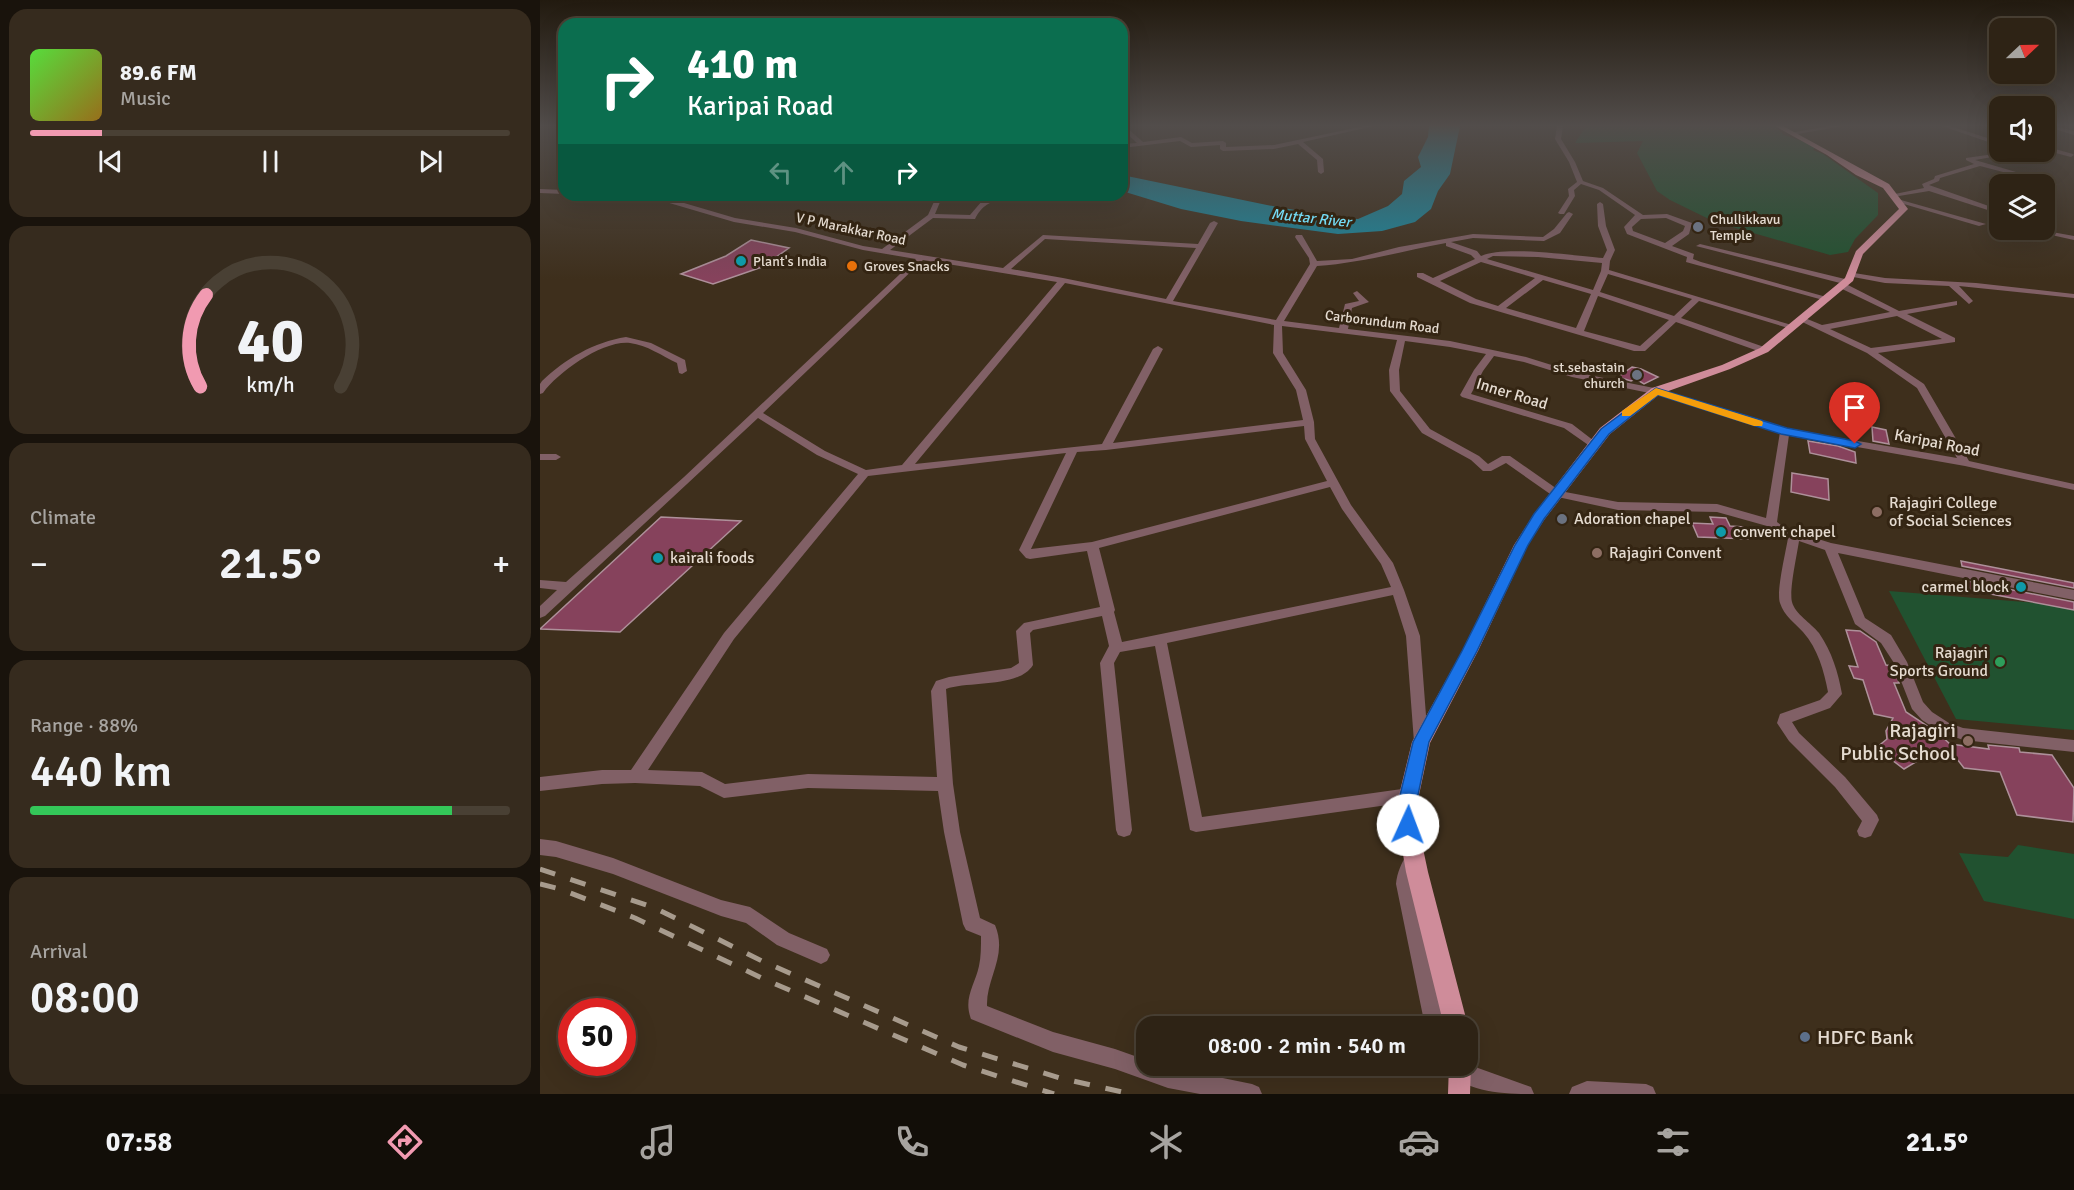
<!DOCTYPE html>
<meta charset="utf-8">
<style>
body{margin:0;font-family:Signika,sans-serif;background:#362b1e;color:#f1f3f6;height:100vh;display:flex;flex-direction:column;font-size:22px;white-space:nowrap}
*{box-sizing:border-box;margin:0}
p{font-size:20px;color:#a7a4a0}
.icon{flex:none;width:33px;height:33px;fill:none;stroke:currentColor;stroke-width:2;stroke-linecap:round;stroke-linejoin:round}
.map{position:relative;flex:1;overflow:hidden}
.sheet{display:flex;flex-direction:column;gap:9px;padding:9px;background:#19130c;width:540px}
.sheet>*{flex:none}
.top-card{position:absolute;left:18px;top:18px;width:570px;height:183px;border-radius:18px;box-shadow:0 6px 24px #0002,0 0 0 2px #494034;background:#0b6e4f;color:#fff;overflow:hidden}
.needle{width:39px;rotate:68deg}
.controls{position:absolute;left:1449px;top:18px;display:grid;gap:12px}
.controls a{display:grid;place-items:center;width:66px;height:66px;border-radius:12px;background:#2e2315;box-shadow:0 6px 24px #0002,0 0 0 2px #494034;font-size:30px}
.speed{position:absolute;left:18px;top:998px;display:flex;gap:12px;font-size:30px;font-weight:700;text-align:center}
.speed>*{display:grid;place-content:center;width:78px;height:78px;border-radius:50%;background:#2e2315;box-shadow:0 6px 24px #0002,0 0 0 2px #494034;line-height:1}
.speed .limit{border:9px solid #d22;background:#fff;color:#111}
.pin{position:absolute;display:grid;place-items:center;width:51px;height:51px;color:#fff;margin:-62px -26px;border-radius:50% 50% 50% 0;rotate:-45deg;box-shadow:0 0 6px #0007}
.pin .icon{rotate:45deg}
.me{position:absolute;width:66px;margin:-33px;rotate:2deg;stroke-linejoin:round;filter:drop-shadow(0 0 4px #0008)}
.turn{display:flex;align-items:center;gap:21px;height:126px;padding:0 30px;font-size:27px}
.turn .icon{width:78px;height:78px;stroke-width:2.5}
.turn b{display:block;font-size:42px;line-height:51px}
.lanes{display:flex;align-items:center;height:57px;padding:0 30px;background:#0003;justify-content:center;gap:30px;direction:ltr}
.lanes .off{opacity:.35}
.big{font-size:45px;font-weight:600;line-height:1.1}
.sheet .widget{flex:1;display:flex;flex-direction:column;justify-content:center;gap:9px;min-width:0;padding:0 21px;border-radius:18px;background:#362b1e}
.sheet .dial{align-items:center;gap:0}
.dial svg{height:156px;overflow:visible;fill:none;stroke:#494034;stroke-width:7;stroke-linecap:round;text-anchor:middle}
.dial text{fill:#f1f3f6;stroke:none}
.song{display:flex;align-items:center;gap:18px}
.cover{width:72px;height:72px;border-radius:9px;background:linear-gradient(135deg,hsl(110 70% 55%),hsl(40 70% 35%))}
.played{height:6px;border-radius:3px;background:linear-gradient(90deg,#f19ab1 15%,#494034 15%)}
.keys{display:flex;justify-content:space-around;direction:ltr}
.heat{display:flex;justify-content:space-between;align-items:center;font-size:33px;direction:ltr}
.charge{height:9px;border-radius:4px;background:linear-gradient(90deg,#34c759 88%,#494034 0)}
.trip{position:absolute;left:596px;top:1016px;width:342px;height:60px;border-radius:18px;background:#2e2315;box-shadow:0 6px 24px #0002,0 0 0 2px #494034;font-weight:600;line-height:60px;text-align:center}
.tabs{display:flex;height:96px;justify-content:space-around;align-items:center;background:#120e08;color:#a7a4a0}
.tabs .icon{width:42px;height:42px}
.tabs .current{color:#f19ab1}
.tabs b{font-size:27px;color:#f1f3f6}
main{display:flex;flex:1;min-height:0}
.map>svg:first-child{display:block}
.green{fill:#215230}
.water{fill:#198aa1}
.building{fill:#86425c;stroke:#ae909a;stroke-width:1.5}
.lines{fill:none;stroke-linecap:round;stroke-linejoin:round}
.minor{fill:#816066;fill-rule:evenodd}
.major{fill:#cf8c9a;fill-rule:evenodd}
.rail{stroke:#a79b8d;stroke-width:5;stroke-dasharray:16 16;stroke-linecap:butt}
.major-bridge{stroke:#cf8c9a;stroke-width:22}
.route{fill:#1a73e8;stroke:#114b97;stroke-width:1.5}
.slow{fill:#f59e0b}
.worship-dot{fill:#6b7280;stroke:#342513;stroke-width:2}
.culture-dot{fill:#0f9aa8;stroke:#342513;stroke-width:2}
.food-dot{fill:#e8710a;stroke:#342513;stroke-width:2}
.education-dot{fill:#8d6e63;stroke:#342513;stroke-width:2}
.leisure-dot{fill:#2e9e5b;stroke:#342513;stroke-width:2}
.service-dot{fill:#5c6f8a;stroke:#342513;stroke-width:2}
.labels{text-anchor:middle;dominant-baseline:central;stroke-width:6;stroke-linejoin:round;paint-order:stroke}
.far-poi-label{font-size:14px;fill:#e5dbd0;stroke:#342513;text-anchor:start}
.far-street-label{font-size:14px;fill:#e5dbd0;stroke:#342513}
.far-water-label{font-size:15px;font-style:italic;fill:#74dbf5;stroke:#342513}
.street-label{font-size:16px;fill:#e5dbd0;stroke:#342513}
.poi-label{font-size:16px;fill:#e5dbd0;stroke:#342513;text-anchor:start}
.near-poi-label{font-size:20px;fill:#e5dbd0;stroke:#342513;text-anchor:end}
</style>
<main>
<section class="sheet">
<div class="widget">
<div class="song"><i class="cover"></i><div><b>89.6 FM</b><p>Music</p></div></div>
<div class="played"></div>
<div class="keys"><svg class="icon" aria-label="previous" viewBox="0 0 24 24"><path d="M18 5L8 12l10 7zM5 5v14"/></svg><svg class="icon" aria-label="pause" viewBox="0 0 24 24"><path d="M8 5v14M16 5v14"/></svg><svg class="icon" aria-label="next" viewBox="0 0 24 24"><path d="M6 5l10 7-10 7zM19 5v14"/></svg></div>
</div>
<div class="widget dial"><svg viewBox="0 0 100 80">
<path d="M14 69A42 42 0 1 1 86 69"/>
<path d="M14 69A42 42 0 0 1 17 22" stroke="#f19ab1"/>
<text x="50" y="56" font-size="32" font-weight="700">40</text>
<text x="50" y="72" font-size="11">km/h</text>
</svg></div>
<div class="widget"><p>Climate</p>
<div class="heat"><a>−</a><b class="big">21.5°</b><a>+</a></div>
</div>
<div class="widget"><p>Range · 88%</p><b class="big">440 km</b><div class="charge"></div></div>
<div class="widget"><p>Arrival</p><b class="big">08:00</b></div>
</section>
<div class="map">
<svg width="1534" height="1094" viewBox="0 0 1534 1094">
<rect width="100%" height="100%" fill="#3e2f1c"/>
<path class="green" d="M1046,126H1234L1244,135L1276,146L1273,150L1283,154L1338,193V215L1315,239L1308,252L1290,255L1175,222L1130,200L1117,191L1097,153L1103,141L1035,143Z
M1349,591L1534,606V730L1416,719Z
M1478,845L1534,854V919L1444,901L1419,853L1468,857Z"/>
<path class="water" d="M889,126H920L910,174L898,191L891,209L875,222L842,231L798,234L701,221L641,209L582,191V175L727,205L799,218L818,219L848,206L862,194L864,181L881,167L878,157L888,137Z"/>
<path class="building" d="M211,240L249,248L222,267L173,284L141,274L186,256Z
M1092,367L1101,369L1118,377L1104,384L1096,379L1091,381L1078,377Z
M1332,427L1346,430L1349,444L1333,441Z
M1268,441L1298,446L1315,452L1316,463L1270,453Z
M1252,473L1288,479L1289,500L1251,492Z
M121,517L201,521L80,632L0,629Z
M1170,517L1186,518L1190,526L1204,527L1210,539L1158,537L1152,523L1173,524Z
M1421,561L1534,583V588L1422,566Z
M1427,581L1534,602V610L1430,590Z
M1306,630L1320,631L1336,642L1346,665L1353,666L1359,683H1354L1366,712L1398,733L1410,744L1449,749L1448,745L1479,748L1480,752L1512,755L1534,788L1533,822L1477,815L1460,772L1424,768L1417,759L1402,758L1379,760L1364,769L1336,748L1347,739L1346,731L1353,718L1334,714L1323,680L1314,678L1309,666L1318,667Z"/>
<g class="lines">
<path class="minor" d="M582,126H585L603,142L641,137L652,143L683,141L686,143V147L734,145L824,126H834L763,142L783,159L784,172L781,174L778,172L777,160L758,144L734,149L683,151L680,149V145L651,147L640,141L582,148V144L597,143L582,129Z
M1017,126H1023L1021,139L1035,162L1043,181L1063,188L1103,215L1127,214L1152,223L1149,234L1132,246L1154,254L1153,259L1161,262L1290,298L1283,300L1146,262L1147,257L1087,234L1084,227L1095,215L1059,190L1041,184L1034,190L1035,196L1024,214H1020L1018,213L1029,196L1028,189L1037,182L1029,162L1015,139ZM1126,218L1145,226L1143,231L1125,243L1093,231L1092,227L1101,219Z
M1289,126H1303L1252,135L1249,133Z
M1402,126H1410L1460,142V146Z
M1505,126H1514L1534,131V135Z
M1504,146L1533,154L1534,155L1531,157L1504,150Z
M1468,152H1481L1435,160L1517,184V186L1440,166L1400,178L1399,181L1389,185L1460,210V214L1389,191L1353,197L1350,195L1384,188L1382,184L1394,179L1395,176L1434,164L1426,160V158Z
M0,189L24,190V194L0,193Z
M53,195L127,198L195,218L256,228L323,246L342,249L388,215L397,195H403L395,214L430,215L442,201L462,195L465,197L464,198C450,202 442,205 435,219L393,218L350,250L463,268L503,235L658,244L670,223L674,221L678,223L633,301L736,320L770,264L769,258L755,237L756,235H762L777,261L812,259L859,247L933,234L1003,237L1014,229L1027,213L1029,212L1033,214L1020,233L1004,241L933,238L911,242L937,251L941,256C965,245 1035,256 1063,258L1067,250L1058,226L1057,204L1060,202L1063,204L1066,226L1075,250L1070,261L1069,270L1255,326L1248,328L1159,301L1141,318L1227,348V352H1221L1136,322L1105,351H1094L930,303L877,277V273H883L893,278L935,259L931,255L906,246V243C863,251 821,263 777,266L744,321L799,328L805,304L819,301L813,293L817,291L829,302L812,308L808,329L910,341L986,357L1034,372L1119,389L1254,430L1417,458L1377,388L1327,353L1256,319L1260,316L1282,325L1350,312L1298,287L1297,285L1300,283L1156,246L1160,244L1309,280L1310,282L1306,284L1359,311L1417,301V305L1367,314L1415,338V342L1338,353L1384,384L1429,461L1534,484V490L1425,466L1249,435L1237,522L1246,529L1291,543L1534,590V600L1298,553L1325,618L1351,635L1367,662L1383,702L1392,712L1409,723L1423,728L1534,740V752L1423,740L1399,731L1382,720L1372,709L1354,663L1341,643L1315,624L1285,550L1259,541C1257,555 1249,590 1252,602C1255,614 1271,623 1279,633C1292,652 1298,672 1302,694L1290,708L1252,722L1259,733L1305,777L1337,815L1339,820L1331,836L1325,838L1319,836L1317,831L1322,821L1295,787L1249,741L1237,723L1240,714L1280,700L1288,692C1284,671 1278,649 1263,632C1255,623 1244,616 1240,603C1236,592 1246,551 1248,538L1238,535L1227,526L1177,512L1078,510L1013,496L966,463L951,471H943L931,460L882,433L850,391L849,370L857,340L742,326L743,353L766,390L774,422L775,439L811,505L853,563L864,590L880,636L888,742L886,746L881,748L876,746L874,742L866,636L853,595L627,643L662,817L869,788L875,790L877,795L875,800L869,802L656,832L650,830L615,646L580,652L574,663L592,830L590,835L584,837L578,835L576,830L560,663L569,646L562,616L493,630L490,633L493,665C479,688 430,681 406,689L413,784L420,832L440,918L455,925C468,956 446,978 447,1006L513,1032L575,1049L606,1060V1065H619L712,1084L719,1087L722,1094H660L628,1088L575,1069L513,1052L431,1019C423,998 435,985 439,966C441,957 441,946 441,936L426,930L423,924L404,832L398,791L268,788L184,798L160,786L95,783L62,784L0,791V777L62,770H91L184,633L318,474L277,455L218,418L33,590L5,616L0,618V606L17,590L0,588V580L26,582L144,477L376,259L323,250L255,232L194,222L126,202L56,197ZM505,239L656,248L626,299L523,278L471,269ZM953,256L998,257L1062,263L1061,271L1053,290L947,259ZM383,260L517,282L362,465L326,470L285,451L223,413ZM941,262L995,278L958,306L936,299L900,281ZM1068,274L1152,299L1134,316L1060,292ZM1003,280L1051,294L1036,328L966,308ZM525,283L734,325L733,353L756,390L763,420L573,443L623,349L618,346L613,349L562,444L375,464ZM1058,296L1129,320L1100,346L1044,331ZM1357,316L1402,339L1331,348L1290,329ZM865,341L910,347L946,354L934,370L920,395L922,397L1024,428L1054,449L1059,446L1058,444L1032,424L931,394L943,371L954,356L984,362L1032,377L1114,394L1240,432L1226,518L1177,504L1078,502L1020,491L970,456H962L948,464L939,456L890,429L860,391L859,370ZM764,426L765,439L787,481L552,542L491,549L537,452L566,450ZM526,453L479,550L486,558L490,559L547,551L560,607L484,623L476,631L479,663L471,668L409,677L396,681L391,691L397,777L268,774L185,784L162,772L108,770L194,639L328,476ZM790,487L802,509L841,564L851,587L582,642L574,612L575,610L559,548Z
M1357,200H1361L1446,224L1439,226L1357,202Z
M1488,230H1501L1534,236V240Z
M1308,272L1345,278L1436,283L1534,294V298L1419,286L1433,301L1429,304L1409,286L1345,283L1308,276Z
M86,337L111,343L145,360L147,371L142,374L139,373L137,363C122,356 107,345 90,343C63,340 18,372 3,393L0,394V384L2,381C25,359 54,342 86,337Z
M0,454H16L21,457L16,460H0Z
M0,839L16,841L73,858L181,900L210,907L249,933L287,949L290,955L287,961L281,964L237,945L206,923L181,916L73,874L16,857L0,855Z
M873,850L879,853L881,858L873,875L874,884L905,1026H885L856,884C857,872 862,863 867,853Z
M927,1061L938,1068L991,1087L994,1094C969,1094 921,1094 909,1067L910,1065H927Z
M1047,1081L1106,1084L1113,1087L1116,1094H1029L1032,1087Z"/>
<path class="major" d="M1235,126H1243L1349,184L1368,209L1323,254L1313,281L1228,352L1190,369L1120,394L1070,434L1004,520L988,545L938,651L890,743L879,795L878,825L888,872L928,1026L927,1028V1026H904L866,872L858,825L859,795L872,742L922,651L974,545L994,514L1060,428L1112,388L1182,365L1220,348L1305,278L1316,251L1359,209L1343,188L1316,175L1287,155Z"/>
<path class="rail" d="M0,869L115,908L222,961L419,1047L520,1078L591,1094
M0,884L20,889L95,918L226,980L423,1065L514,1094"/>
<path class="major-bridge" d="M919,1094L920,1065"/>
</g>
<linearGradient id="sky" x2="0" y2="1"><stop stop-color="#221a0f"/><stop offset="0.45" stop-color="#524d4b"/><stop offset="1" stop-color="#524d4b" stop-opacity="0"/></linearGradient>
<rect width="1534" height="279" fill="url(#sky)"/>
<path class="route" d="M1116,388L1247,428L1315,441L1321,444L1315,448L1241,434L1118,395L1069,434L1004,519L988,545L937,651L889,742L878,795L877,825L875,831L868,833L862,831L859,825L860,795L873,742L922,651L975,545L994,514L1061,429Z"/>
<path class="slow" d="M1116,388L1222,421L1223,423L1222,426H1214L1118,395L1090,416H1082V411Z"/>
<g class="worship-dot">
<circle cx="1158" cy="227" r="6"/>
<circle cx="1097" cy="375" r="6"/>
<circle cx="1022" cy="519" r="6"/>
</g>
<g class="culture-dot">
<circle cx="201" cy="261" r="6"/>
<circle cx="1181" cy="532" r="6"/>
<circle cx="118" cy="558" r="6"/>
<circle cx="1481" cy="587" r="6"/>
</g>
<circle class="food-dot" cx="312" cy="266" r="6"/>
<g class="education-dot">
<circle cx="1337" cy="512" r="6"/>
<circle cx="1057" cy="553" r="6"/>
<circle cx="1428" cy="741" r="6"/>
</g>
<circle class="leisure-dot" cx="1460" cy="662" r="6"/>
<circle class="service-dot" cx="1265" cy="1037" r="6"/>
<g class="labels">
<g class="far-poi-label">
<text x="1170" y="219">Chullikkavu<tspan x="1170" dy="16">Temple</tspan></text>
<text x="213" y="261">Plant's India</text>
<text x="324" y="266">Groves Snacks</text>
<text x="1085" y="367" text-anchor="end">st.sebastain<tspan x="1085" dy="16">church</tspan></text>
</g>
<g class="far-street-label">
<text transform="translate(311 229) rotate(12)">V P Marakkar Road</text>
<text transform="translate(842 322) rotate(7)">Carborundum Road</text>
</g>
<g class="far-water-label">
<text transform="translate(771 218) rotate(6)">Muttar River</text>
</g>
<g class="street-label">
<text transform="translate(972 394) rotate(17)">Inner Road</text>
<text transform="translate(1397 443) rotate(11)">Karipai Road</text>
</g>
<g class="poi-label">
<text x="1349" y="503">Rajagiri College<tspan x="1349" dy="18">of Social Sciences</tspan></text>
<text x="1034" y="519">Adoration chapel</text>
<text x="1193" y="532">convent chapel</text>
<text x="1069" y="553">Rajagiri Convent</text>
<text x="130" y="558">kairali foods</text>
<text x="1469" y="587" text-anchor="end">carmel block</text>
<text x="1448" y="653" text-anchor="end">Rajagiri<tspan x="1448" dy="18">Sports Ground</tspan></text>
</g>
<g class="near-poi-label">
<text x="1416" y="730">Rajagiri<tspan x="1416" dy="23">Public School</tspan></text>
<text x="1277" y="1037" text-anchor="start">HDFC Bank</text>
</g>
</g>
</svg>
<div class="controls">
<a><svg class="needle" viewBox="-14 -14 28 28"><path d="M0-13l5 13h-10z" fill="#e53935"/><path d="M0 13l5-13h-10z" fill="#a7a4a0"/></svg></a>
<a><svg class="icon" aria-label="sound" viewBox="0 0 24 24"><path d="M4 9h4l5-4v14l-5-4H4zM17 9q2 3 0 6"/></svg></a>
<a><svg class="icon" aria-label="layers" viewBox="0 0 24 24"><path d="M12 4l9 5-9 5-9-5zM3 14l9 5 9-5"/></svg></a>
</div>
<div class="speed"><div class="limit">50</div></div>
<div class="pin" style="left:1315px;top:444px;background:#d93025"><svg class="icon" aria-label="arrive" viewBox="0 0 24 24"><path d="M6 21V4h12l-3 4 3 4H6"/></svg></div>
<svg class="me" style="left:868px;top:825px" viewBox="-20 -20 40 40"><circle r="19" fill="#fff"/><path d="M0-13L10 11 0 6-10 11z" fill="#1a73e8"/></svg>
<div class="trip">08:00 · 2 min · 540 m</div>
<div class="top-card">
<div class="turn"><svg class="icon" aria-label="right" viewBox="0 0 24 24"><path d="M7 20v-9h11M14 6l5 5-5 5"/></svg><div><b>410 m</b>Karipai Road</div></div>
<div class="lanes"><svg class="icon off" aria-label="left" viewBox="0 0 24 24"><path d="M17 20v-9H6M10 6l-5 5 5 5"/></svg><svg class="icon off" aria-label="ahead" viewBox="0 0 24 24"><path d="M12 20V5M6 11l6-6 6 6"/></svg><svg class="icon" aria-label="right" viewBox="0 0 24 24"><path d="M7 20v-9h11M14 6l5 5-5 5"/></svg></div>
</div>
</div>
</main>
<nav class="tabs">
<b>07:58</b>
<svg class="icon current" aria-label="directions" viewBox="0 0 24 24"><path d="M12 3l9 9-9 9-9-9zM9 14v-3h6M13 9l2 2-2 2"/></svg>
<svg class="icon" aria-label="music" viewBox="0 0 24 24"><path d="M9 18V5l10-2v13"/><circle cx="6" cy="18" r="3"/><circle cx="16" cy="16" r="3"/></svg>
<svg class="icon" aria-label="phone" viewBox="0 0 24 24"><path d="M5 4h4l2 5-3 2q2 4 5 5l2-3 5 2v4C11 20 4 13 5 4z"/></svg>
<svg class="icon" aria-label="climate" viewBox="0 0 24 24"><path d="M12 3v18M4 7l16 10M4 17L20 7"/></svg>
<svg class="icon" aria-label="car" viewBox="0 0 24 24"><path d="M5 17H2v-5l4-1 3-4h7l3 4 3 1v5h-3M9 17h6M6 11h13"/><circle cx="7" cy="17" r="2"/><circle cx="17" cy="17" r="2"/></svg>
<svg class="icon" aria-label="filters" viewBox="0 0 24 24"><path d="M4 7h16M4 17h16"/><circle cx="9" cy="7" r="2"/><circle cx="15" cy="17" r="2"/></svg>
<b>21.5°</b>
</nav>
